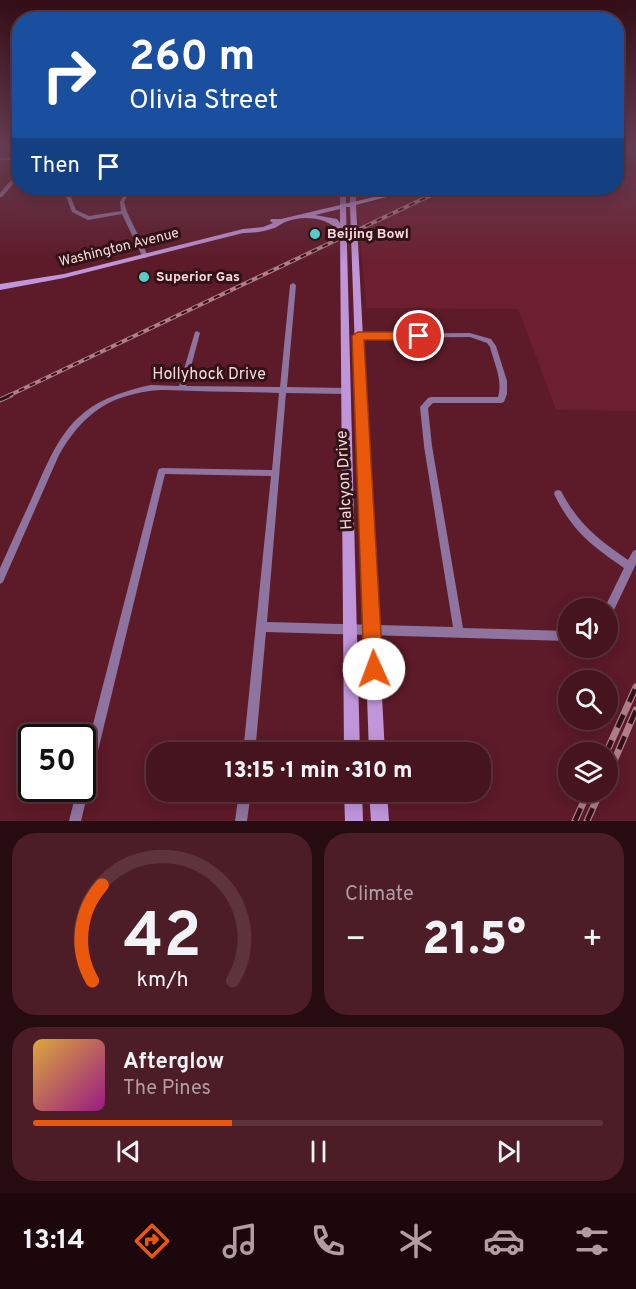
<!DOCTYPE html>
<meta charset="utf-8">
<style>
body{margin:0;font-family:Overpass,sans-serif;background:#4d1d27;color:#f1f3f6;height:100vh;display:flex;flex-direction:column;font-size:22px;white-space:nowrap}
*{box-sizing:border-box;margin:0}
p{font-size:20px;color:#b09ea4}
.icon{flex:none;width:33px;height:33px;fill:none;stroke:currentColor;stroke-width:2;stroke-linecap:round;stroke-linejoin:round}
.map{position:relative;height:821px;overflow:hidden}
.sheet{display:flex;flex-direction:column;gap:12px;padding:12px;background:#260b10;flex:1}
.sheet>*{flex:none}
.hud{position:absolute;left:12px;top:12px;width:612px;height:183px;border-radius:24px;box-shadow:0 3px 15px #0003,0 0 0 2px #5e333c;background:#1a4fa0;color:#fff;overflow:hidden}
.buttons{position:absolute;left:558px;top:598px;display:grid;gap:12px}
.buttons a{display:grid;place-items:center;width:60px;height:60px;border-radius:50%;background:#46141e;box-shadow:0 3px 15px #0003,0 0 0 2px #5e333c;font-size:30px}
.speed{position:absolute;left:18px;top:724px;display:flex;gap:12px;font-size:30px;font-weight:700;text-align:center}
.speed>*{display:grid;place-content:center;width:78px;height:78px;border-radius:50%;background:#46141e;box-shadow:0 3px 15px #0003,0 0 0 2px #5e333c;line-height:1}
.speed .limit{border:3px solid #111;border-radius:9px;background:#fff;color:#111}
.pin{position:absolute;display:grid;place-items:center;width:51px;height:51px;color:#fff;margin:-26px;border:3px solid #fff;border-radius:50%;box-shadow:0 2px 6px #0007}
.me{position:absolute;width:66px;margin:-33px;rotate:358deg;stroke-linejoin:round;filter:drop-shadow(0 0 4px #0008)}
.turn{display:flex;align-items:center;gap:21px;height:126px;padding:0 18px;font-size:27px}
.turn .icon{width:78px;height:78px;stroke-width:2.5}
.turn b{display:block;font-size:42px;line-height:51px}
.then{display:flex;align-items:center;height:57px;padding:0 18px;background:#0003;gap:12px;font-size:22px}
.big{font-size:45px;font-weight:800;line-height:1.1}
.sheet .tile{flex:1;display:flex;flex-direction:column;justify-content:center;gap:9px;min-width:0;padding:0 21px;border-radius:24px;background:#4d1d27}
.sheet .dial{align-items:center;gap:0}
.dial svg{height:156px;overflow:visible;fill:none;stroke:#5e333c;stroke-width:7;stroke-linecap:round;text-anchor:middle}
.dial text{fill:#f1f3f6;stroke:none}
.song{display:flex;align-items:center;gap:18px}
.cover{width:72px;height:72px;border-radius:9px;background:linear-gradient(135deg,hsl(40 70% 55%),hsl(310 70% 35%))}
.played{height:6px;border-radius:3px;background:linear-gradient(90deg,#ea580c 35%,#5e333c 35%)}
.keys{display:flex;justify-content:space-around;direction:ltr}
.heat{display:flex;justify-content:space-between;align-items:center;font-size:33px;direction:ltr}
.sheet .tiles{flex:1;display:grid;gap:12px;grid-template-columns:1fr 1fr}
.tile:last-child{grid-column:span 2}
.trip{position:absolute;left:146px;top:742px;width:345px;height:60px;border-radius:24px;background:#46141e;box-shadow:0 3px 15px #0003,0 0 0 2px #5e333c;font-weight:800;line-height:60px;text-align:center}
.tab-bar{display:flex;height:96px;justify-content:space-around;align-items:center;background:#1c080c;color:#b09ea4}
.tab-bar .icon{width:42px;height:42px}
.tab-bar .active{color:#ea580c}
.tab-bar b{font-size:27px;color:#f1f3f6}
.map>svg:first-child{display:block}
.built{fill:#6b1f2f}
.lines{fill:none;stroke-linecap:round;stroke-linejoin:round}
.minor{fill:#8e749e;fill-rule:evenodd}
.tertiary{fill:#8e749e;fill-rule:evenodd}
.secondary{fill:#c096da;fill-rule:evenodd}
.rail-far2-casing{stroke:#b07e87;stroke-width:4}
.rail-far1-casing{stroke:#b07e87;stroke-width:5}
.rail-casing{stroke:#b07e87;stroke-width:7}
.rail-far2{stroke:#301217;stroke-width:2;stroke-dasharray:6;stroke-linecap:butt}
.rail-far1{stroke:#301217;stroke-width:3;stroke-dasharray:10;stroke-linecap:butt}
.rail{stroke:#301217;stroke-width:4.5;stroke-dasharray:14;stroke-linecap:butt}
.route{fill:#ea580c;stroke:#983908;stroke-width:1.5}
.poi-dot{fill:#53cdc9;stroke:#301217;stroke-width:2}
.labels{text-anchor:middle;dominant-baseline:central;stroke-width:6;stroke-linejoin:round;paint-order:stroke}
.far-poi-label{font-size:14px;font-weight:bold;fill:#fbd8db;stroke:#301217;text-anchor:start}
.far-street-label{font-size:14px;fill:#fbd8db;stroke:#301217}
.street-label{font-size:16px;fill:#fbd8db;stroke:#301217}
</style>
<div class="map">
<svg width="636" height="821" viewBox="0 0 636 821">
<rect width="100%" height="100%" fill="#5d1a28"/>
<path class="built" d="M617,169L636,175V411L556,410L518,309L366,308L358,206L433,188H616Z"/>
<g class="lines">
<path class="minor" d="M0,158H20V160H0Z
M18,172H20V176L2,197H0V193Z
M63,188H67L76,210L89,216L121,211L120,202L128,188H132L124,202L127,212L148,256L147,257L145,258L142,256L122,214L88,220L72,212Z
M293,283L296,285L287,387L346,388L350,391L346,394L286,393L267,622L453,627L424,446L420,407L428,398L431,397H498C503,380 494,363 490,347L487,343L470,337L358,338L355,336L358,334L470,333L491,339L496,346L507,381V394L504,402L501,403H433L428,408L432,446L463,628L568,631V641L266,632L255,753H243L271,476L165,474L81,821H69L77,789H82V767L158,471L159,469L162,468L272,470L279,393C251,392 224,392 196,391C181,391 164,389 150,391C105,397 81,417 59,455L3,582L0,584V568C11,543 23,518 34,493C54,448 67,413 116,395C127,391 140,387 151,385C160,385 170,386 179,386L195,332L197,331L200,333L186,386L280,387L290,285Z
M558,490L561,491C579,525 598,539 628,560L633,551L636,550V564L612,614L608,616V609H604L624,568C591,545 573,532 554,494L555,491Z
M239,792H251L247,821H235Z"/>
<path class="tertiary" d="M340,188H346V207L343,209L340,207Z
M350,188H356V205L353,207L350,205Z"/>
<path class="secondary" d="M357,188H365L372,190L384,188L387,190L372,194Z
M412,188H421L356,205L385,753H369L350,207H346L360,753H344L340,231C326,217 302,214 283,223C279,225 276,228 271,229C262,232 253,233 243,233L64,278L0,290V284L64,274L243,229L263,227L273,223L270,221L271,219H281ZM340,209V223L337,219L315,215Z
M344,792H362L363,821H345Z
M369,792H387L389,821H371Z"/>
<g class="rail-far2-casing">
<path id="rail-far2" d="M8,396L446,188"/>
</g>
<g class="rail-far1-casing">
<path id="rail-far1" d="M0,400L11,395"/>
</g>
<g class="rail-casing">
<path id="rail" d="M606,753L636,687
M608,775L636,710
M575,821L588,792
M587,821L600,792"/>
</g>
<use href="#rail-far2" class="rail-far2"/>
<use href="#rail-far1" class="rail-far1"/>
<use href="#rail" class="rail"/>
</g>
<linearGradient id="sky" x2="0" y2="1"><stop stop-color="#330e16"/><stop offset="0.56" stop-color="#673e53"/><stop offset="1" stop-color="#673e53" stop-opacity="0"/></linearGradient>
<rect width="636" height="264" fill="url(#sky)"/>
<path class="route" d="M358,332H419L425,336L419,340H364L383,669L380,676L374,678L367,676L364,669L352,336Z"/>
<g class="poi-dot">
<circle cx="315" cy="234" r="6"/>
<circle cx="144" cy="277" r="6"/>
</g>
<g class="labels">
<g class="far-poi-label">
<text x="327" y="234">Beijing Bowl</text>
<text x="156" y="277">Superior Gas</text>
</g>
<g class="far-street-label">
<text transform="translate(119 248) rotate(-14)">Washington Avenue</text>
</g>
<g class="street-label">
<text x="209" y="375">Hollyhock Drive</text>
<text transform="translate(345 480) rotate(-93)">Halcyon Drive</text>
</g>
</g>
</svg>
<div class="buttons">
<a><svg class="icon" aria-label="sound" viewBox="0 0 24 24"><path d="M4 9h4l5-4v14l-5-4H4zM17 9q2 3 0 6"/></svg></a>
<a><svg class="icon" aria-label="search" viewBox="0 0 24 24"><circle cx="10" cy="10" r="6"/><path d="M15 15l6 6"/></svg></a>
<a><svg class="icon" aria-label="layers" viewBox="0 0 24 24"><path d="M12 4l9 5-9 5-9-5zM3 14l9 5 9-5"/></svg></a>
</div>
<div class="speed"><div class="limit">50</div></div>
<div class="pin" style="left:419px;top:336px;background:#d93025"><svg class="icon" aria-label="arrive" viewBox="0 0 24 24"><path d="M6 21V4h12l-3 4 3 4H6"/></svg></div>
<svg class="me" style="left:374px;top:669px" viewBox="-20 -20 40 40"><circle r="19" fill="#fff"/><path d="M0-13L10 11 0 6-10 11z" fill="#ea580c"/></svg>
<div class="trip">13:15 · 1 min · 310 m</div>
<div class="hud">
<div class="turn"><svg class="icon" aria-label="right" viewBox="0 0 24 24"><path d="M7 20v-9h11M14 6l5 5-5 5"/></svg><div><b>260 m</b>Olivia Street</div></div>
<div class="then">Then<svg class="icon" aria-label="arrive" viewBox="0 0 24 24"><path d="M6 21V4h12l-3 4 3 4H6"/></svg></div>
</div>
</div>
<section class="sheet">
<div class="tiles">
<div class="tile dial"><svg viewBox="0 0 100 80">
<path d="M14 69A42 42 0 1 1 86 69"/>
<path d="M14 69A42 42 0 0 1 19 20" stroke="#ea580c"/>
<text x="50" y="56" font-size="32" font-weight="700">42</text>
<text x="50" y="72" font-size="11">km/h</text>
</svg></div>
<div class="tile"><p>Climate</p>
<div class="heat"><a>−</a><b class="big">21.5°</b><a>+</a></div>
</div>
<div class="tile">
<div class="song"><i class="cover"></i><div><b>Afterglow</b><p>The Pines</p></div></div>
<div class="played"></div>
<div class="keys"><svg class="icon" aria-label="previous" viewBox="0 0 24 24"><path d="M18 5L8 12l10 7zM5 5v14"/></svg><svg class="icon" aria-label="pause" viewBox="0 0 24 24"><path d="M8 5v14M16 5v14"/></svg><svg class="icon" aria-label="next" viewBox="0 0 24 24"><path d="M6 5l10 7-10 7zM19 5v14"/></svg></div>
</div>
</div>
</section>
<nav class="tab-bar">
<b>13:14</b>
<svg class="icon active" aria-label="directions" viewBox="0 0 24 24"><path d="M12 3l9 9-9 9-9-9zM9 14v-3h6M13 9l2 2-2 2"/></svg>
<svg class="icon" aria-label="music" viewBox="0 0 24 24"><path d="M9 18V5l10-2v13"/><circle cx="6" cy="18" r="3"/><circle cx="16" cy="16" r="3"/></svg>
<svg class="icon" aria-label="phone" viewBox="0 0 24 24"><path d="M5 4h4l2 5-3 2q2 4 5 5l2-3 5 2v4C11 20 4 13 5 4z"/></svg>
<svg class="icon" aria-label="climate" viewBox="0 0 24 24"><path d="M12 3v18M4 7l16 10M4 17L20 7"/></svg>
<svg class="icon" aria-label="car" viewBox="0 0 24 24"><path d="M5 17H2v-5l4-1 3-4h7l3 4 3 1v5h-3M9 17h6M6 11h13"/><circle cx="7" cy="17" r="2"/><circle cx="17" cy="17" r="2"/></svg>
<svg class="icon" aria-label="filters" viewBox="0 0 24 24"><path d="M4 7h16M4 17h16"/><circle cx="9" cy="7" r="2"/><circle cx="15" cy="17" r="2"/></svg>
</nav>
